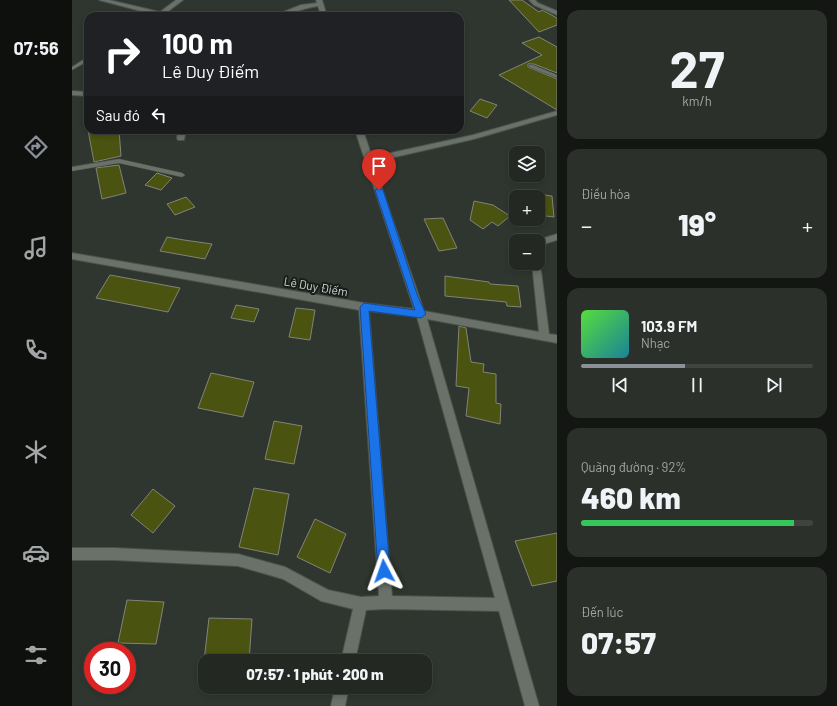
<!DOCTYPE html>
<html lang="vi">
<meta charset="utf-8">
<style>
body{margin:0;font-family:Barlow,sans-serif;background:#2b302b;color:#f1f3f6;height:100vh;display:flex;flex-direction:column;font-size:15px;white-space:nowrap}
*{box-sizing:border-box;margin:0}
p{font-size:13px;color:#a3a6a6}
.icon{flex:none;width:22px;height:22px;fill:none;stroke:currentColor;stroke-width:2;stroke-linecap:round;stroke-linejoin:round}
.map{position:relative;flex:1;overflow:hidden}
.details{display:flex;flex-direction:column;gap:10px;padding:10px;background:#131613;width:280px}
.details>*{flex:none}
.guide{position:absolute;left:12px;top:12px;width:380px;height:122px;border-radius:12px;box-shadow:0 2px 6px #0003,0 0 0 1px #404441;background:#202124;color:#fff;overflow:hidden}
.buttons{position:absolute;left:437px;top:146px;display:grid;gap:8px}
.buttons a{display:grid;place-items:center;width:36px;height:36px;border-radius:8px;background:#232823;box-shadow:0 2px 6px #0003,0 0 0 1px #404441;font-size:20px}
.speed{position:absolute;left:12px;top:642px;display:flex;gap:8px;font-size:20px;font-weight:700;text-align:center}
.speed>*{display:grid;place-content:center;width:52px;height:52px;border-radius:50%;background:#232823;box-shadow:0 2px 6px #0003,0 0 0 1px #404441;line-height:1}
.speed .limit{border:6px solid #d22;background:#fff;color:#111}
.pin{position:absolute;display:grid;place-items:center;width:34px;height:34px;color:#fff;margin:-41px -17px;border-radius:50% 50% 50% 0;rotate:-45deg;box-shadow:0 0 4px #0007}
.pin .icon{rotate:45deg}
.me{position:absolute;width:44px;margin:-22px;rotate:356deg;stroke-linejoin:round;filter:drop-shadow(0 0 3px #0008)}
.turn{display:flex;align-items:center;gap:14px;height:84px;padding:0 12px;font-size:18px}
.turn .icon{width:52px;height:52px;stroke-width:2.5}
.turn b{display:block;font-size:28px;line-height:34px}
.then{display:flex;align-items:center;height:38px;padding:0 12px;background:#0003;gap:8px;font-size:15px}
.big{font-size:30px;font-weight:800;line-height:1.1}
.details .card{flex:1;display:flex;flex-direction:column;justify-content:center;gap:6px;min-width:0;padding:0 14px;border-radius:12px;background:#2b302b}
.details .dial{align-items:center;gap:0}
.dial b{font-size:52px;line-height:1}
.song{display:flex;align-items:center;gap:12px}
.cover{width:48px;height:48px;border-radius:6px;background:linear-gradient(135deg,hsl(110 70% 55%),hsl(190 70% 35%))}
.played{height:4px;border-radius:2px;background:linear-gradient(90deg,#8c9099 45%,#404441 45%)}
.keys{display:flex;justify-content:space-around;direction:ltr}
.heat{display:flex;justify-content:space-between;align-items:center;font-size:22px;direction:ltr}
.charge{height:6px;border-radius:3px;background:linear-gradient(90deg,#34c759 92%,#404441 0)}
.trip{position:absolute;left:126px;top:654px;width:234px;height:40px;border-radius:12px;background:#232823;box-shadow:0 2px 6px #0003,0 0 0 1px #404441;font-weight:800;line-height:40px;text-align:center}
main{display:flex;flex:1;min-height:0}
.tabs{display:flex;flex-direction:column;width:72px;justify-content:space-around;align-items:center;background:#0e100e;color:#a3a6a6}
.tabs .icon{width:28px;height:28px}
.tabs .selected{color:#8c9099}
.tabs b{font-size:18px;color:#f1f3f6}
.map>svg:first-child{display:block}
.building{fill:#4b5310;stroke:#818479}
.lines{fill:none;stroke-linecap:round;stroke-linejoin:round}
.lane-casing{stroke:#4b524b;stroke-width:1}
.street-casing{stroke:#4b524b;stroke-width:2}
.lane{fill:#697169;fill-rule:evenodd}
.street{fill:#697169;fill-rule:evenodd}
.route{fill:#1a73e8;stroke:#114b97}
.labels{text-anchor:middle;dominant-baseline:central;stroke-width:4;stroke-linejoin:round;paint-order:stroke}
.street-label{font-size:12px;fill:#d2d6d2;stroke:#191d19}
</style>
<main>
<nav class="tabs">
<b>07:56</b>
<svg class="icon selected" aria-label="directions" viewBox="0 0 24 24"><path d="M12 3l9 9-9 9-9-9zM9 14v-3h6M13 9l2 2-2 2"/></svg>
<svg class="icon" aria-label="music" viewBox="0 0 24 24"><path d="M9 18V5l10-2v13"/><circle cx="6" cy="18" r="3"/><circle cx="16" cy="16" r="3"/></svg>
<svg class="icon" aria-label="phone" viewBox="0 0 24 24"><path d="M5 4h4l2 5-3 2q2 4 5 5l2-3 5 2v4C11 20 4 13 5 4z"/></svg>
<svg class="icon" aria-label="climate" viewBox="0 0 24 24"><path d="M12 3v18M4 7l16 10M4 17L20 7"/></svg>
<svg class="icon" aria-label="car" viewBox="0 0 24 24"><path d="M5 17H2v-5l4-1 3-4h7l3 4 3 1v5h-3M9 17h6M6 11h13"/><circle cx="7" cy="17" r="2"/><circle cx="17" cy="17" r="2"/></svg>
<svg class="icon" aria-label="filters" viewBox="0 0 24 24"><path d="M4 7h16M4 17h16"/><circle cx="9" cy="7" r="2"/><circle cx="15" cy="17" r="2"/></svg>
</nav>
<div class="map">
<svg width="485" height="706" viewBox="0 0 485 706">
<rect width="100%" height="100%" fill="#2f362f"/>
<path class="building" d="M437,0H450L467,12L470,10L485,18V25L467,32Z
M467,37L485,47V73L462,64H456V67L485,79V110L427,75L470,55L450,43Z
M408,99L425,105L415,118L398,111Z
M16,130H47L49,156L22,162Z
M47,165L54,193L30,199L24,168Z
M85,173L100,178L89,190L73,185Z
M466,194L480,196L482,217L466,215Z
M114,197L123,207L103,215L95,204Z
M402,201L421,205L438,216L426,226L420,222L411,229L398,220Z
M371,218L385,248L367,251L352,219Z
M95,237L112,240L140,244L133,259L88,251Z
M38,275L108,288L96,312L24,298Z
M373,276L417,282L418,284L446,286L449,307L435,306L434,302L373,296Z
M164,305L187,309L182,322L159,318Z
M224,308L243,310L238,340L217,337Z
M387,326L394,328L399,362L412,364L411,372L424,374V403L429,404L428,424L394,416L397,388L384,386Z
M139,373L182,382L171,417L126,408Z
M202,421L230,426L222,464L193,459Z
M182,488L217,494L206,555L167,547Z
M81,489L103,506L81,533L59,515Z
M243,519L274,534L258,573L225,557Z
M485,533V581L460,586L443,541Z
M55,600L92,602L84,644L46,643Z
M137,618L180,619L177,661H132Z"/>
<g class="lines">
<g class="lane-casing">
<path id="lane" d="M14,58H16V61L0,70V67Z
M457,65H461L485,75V78L457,67Z
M47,159L110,173L113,175L110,177L47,163L0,171V167Z"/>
</g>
<g class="street-casing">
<path id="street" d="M27,0H37L88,12L104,0H111L90,16H83L84,15Z
M244,0H250L255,16H249L246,6C230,8 216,16 201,16L229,5L245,3Z
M457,0H463L466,3L485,11V15L462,5Z
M0,91L16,92V96L0,95Z
M485,111V115L402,139L301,162L352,311L467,332L460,263H466V260L468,263L477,334L485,335V343L355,319L467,706H453L427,611L314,609L294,610L283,661H269L281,609L249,601L211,579L166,566L42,560H0V548H42L166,554L213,567L256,590L289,597L307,596L287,310L0,259V253L292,303L342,309L283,130H291L300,157L401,135ZM297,311L345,317L423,598L320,596Z
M106,130H114L112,140H106L105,138Z
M485,234V240L475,243L466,250V242L469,239Z
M263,687H277L273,706H259Z"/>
</g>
<use href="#lane" class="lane"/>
<use href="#street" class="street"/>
</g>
<path class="route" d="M307,188L311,190L346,297L354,314L349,318L297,311L318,571L316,575L312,577L308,575L306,571L288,307L292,303L343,310L303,190Z"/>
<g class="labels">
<g class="street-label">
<text transform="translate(244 286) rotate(10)">Lê Duy Điếm</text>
</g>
</g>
</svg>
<div class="buttons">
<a><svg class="icon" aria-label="layers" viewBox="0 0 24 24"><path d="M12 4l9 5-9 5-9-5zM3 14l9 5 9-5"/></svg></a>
<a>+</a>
<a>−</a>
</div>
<div class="speed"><div class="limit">30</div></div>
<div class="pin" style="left:307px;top:190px;background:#d93025"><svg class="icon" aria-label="arrive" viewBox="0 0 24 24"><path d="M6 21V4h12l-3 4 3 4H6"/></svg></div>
<svg class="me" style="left:312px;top:571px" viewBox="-20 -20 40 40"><path d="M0-17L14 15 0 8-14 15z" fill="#1a73e8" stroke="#fff" stroke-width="4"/></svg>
<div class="trip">07:57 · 1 phút · 200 m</div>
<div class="guide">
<div class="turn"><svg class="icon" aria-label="right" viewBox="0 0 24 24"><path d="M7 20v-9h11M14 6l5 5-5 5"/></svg><div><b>100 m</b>Lê Duy Điếm</div></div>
<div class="then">Sau đó<svg class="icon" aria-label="left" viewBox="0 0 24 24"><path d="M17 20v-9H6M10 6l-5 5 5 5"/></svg></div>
</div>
</div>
<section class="details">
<div class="card dial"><b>27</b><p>km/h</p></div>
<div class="card"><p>Điều hòa</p>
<div class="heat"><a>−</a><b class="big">19°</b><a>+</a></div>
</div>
<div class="card">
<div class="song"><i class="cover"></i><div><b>103.9 FM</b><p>Nhạc</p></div></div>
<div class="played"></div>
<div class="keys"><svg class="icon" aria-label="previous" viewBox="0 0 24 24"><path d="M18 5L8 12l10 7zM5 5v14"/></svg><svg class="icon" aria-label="pause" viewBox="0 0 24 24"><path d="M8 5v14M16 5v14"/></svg><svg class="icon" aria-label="next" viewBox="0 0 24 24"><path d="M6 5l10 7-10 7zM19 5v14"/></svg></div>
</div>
<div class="card"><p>Quãng đường · 92%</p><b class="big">460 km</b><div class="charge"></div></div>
<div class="card"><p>Đến lúc</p><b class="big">07:57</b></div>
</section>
</main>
